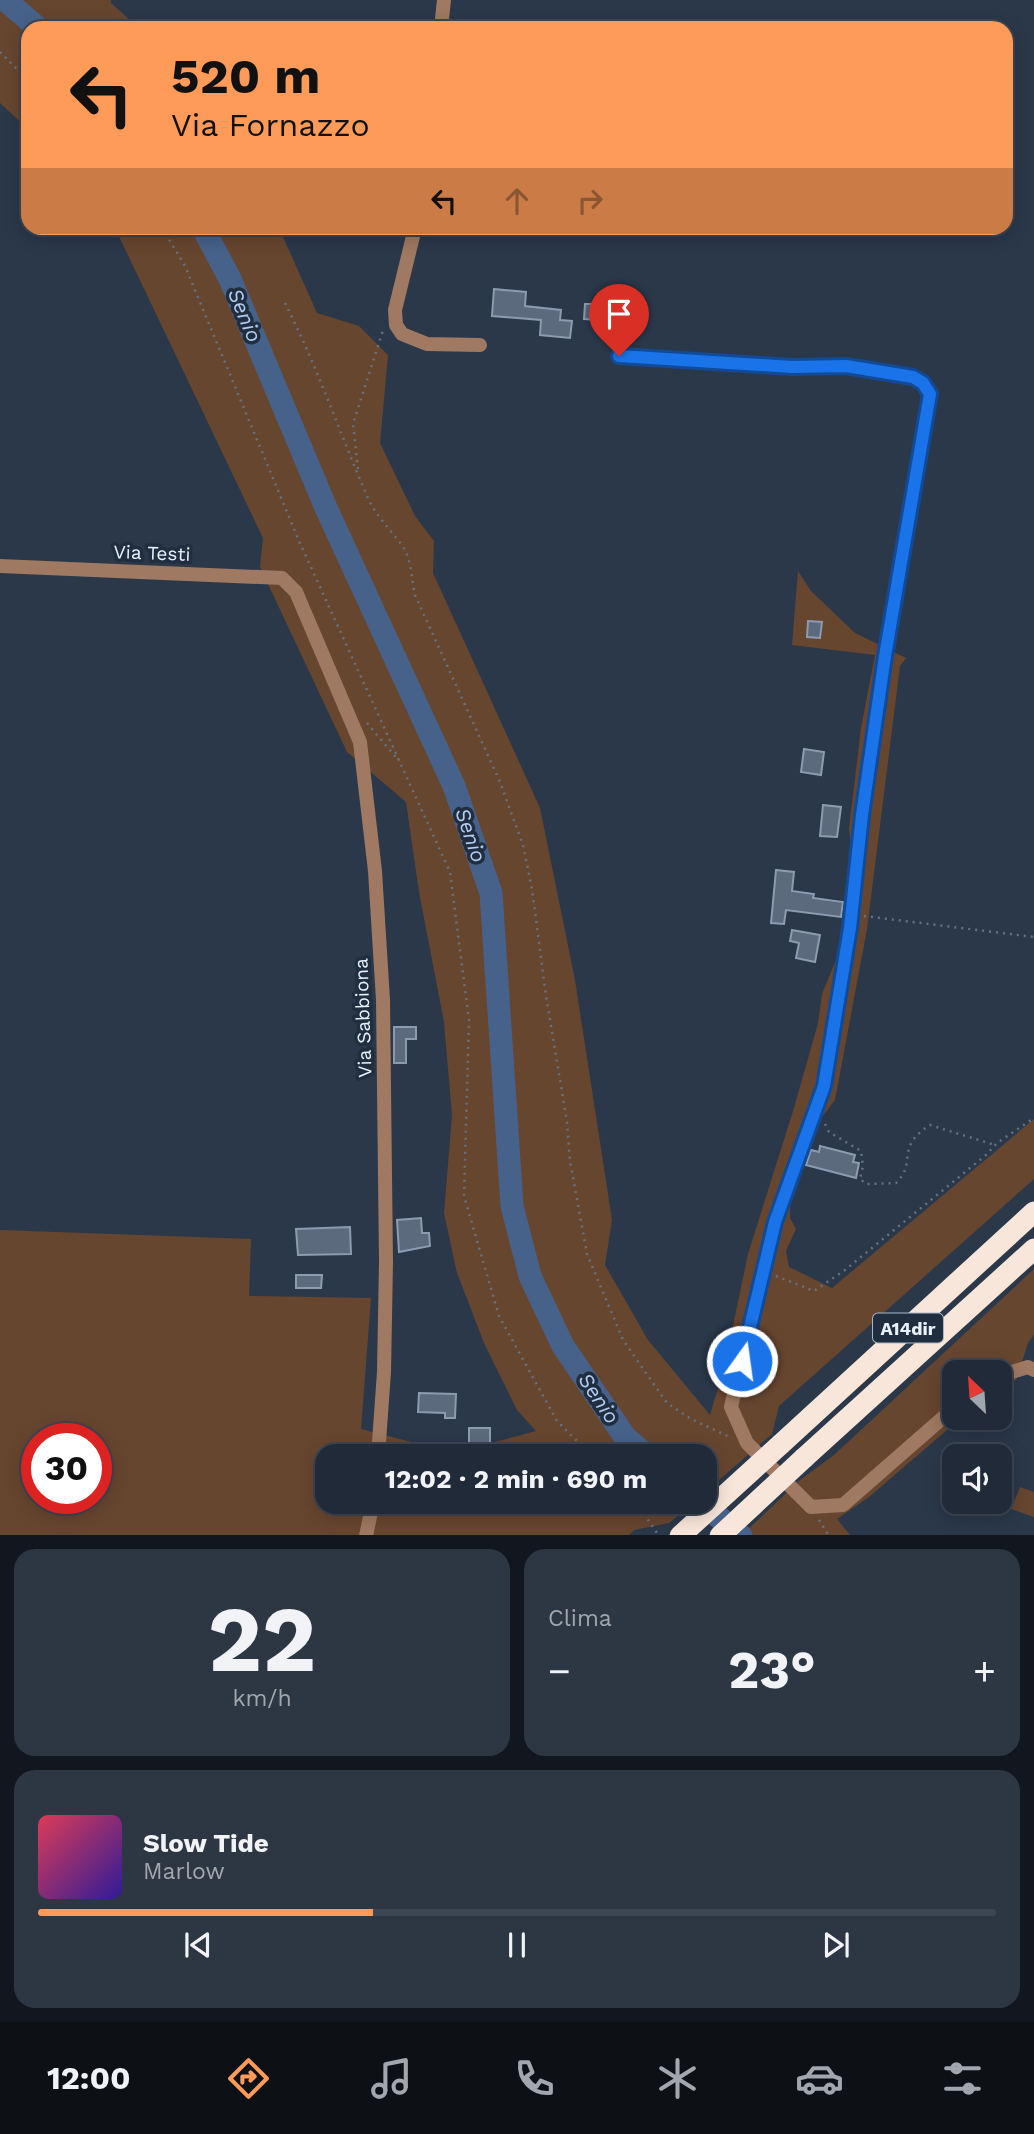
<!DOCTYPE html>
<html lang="it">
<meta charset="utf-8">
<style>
body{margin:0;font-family:"Work Sans",sans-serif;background:#2d3643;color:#f1f3f6;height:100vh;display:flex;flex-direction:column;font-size:26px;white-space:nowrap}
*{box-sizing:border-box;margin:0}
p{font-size:23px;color:#a2a7ae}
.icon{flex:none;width:38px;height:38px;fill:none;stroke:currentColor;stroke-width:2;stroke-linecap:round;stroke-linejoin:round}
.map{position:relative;height:1535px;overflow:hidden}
.sheet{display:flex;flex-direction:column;gap:14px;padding:14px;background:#12171f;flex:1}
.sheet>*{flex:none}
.top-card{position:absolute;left:21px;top:21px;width:992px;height:214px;border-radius:21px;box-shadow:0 4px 18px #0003,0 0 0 2px #3d4653;background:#fe9b58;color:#111;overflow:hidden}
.needle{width:46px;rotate:335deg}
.fabs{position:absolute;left:942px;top:1360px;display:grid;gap:14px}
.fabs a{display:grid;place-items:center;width:70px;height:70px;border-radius:14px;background:#202a38;box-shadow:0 4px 18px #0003,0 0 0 2px #3d4653;font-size:35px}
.speed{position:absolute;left:21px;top:1423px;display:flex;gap:14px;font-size:35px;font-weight:700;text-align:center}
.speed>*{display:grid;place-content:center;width:91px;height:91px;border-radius:50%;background:#202a38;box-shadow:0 4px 18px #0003,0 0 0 2px #3d4653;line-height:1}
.speed .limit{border:10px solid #d22;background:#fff;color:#111}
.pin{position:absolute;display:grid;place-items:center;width:60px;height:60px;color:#fff;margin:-72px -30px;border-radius:50% 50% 50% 0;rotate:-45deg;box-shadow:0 0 7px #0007}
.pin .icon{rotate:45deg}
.me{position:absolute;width:77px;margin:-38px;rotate:14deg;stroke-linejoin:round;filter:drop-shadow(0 0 5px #0008)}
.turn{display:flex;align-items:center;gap:24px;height:147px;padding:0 35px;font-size:32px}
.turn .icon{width:91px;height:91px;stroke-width:2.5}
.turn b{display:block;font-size:49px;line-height:60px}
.lanes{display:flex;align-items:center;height:66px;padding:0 35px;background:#0003;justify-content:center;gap:35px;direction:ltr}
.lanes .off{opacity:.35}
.big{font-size:52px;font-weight:700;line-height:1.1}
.sheet .card{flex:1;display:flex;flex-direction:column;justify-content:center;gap:10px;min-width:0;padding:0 24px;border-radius:21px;background:#2d3643}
.sheet .dial{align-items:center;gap:0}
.dial b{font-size:91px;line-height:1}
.song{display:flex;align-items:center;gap:21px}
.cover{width:84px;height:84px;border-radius:10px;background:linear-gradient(135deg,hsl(350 70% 55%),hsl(250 70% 35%))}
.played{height:7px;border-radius:4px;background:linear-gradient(90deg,#fe9b58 35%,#3d4653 35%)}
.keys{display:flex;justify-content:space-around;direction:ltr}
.heat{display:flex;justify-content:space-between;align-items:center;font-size:38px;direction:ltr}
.sheet .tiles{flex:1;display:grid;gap:14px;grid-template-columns:1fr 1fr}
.card:last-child{grid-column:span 2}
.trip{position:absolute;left:315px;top:1444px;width:402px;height:70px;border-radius:21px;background:#202a38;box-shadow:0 4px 18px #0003,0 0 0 2px #3d4653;font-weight:700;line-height:70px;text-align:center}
.tabs{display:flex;height:112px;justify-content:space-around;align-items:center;background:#0d1116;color:#a2a7ae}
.tabs .icon{width:49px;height:49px}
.tabs .active{color:#fe9b58}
.tabs b{font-size:32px;color:#f1f3f6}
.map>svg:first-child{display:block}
.green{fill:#674630;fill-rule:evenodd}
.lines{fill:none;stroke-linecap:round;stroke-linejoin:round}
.river{stroke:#47628a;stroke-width:23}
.building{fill:#5c6a7e;stroke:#8c9bb0;stroke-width:2}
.path{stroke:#667181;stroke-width:2.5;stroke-dasharray:2 5;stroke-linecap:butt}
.minor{stroke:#9f7961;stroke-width:14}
.motorway{stroke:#f9e6da;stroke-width:21}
.motorway-bridge{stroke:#f9e6da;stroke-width:21}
.route-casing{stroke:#114b97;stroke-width:18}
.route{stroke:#1a73e8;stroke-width:12}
.labels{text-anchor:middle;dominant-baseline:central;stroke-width:7;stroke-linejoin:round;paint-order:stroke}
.shield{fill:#212e3f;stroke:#adb6c4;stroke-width:2}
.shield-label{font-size:18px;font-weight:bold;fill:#e9f1fd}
.street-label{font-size:19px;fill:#e9f1fd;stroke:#212e3f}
.water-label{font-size:21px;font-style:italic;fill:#b1ccf3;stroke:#212e3f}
</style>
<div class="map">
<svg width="1034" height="1536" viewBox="0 0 1034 1536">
<rect width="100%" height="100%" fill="#2b384a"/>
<path class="green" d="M0,0H111V3L139,28H28V129L0,103Z
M115,228H279L317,313L359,326L388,355L380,443L415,516L434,541L433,573L540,808L575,980L612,1220L605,1265L648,1340L710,1415L725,1364L748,1254L794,1108L818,1023L822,994L859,904L849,829L861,728L875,655L792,645L798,571L811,591L855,633L906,658L900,666L867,929L835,1100L791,1157L790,1218L796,1229L786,1251L789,1267L832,1288L1034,1119V1179L779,1406L772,1434L705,1492V1456H327V1502H695L669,1523L634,1530L628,1536H0V1230L251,1239L249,1296L371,1298L361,1429L454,1453L536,1431L517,1410L484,1343L457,1273L444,1213L452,1115L444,1022L419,892L406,802L347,752L260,567L263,538ZM37,1438H96V1498H37Z
M1034,1269V1335L1028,1343L1016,1380L999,1388V1372H954V1418H961L869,1497L837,1519L850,1535L741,1536L800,1480L834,1455Z
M1020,1487L1034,1492V1517L1011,1509Z"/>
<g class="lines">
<path class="river" d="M5,0L38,28
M203,228L230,279L326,508L454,786L491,893L512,1206L530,1276L563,1346L625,1437L647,1456
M701,1502L741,1536"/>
</g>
<path class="building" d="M494,289L526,292L525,306L561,310L560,320L572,321L570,338L540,335L541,320L492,316Z
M585,304H601V320L584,319Z
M808,621L822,622L820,638L807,637Z
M804,749L824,752L821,775L801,772Z
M823,805L841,807L837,837L820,836Z
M776,870L794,872L792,891L814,894L813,898L843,902L841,917L786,910L784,924L771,923Z
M792,930L820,935L815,962L796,958L799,943L790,941Z
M394,1027H416V1039H406V1063H394Z
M820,1146L855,1155L853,1162L859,1163L856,1178L806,1165L811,1150L819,1152Z
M421,1218L422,1233H429L430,1246L399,1252L397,1220Z
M350,1227L351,1254L298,1255L296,1229Z
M296,1275H322L321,1288H296Z
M419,1393L456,1394L455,1418H445V1413L418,1412Z
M469,1428H490V1444H469Z"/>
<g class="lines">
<path class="path" d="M0,52L28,80
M162,228L185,266L299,541L450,872L469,1020L464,1196L499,1316L557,1421L592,1456
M285,303C317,366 339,431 367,496C375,515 389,528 401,544C412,557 411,579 415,595L500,782L523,845L532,889L546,996L567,1122L570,1161L587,1254L623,1340L667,1403L691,1419L732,1438
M358,469L353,424L384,327
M367,723L399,761
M864,916L1034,937
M825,1124L829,1132L861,1151L863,1166L860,1179L866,1184L896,1183C918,1162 894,1148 930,1125L995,1145
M776,1276L814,1291L845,1270L986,1155L997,1143L1034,1118
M636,1502L659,1536
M819,1520L829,1536"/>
<path class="minor" d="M441,28L444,0
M415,228L395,310L396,325L402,334L427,344L480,345
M619,356L791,367L846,366L913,377L923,382L930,394L885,656L862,815L850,928L824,1086L775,1222L731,1407L747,1443L811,1507L843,1505L954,1408
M0,566L282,578L296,592L360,742L375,871L383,1000L386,1262L384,1372L378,1456
M999,1376L1028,1367L1034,1370
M366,1536L373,1502"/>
<path class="motorway" d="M781,1444L1034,1212
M804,1458L1034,1249"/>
<path class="motorway-bridge" d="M680,1536L781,1444
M720,1536L804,1458"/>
</g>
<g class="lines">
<g class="route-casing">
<path id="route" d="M619,356L792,367L846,366L913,377L923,383L930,394L885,656L862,815L850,928L824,1086L775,1222L742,1361"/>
</g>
<use href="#route" class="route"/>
</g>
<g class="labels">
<rect class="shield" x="873" y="1313.5" width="70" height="29" rx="5"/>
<g class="shield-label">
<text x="908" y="1328">A14dir</text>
</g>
<g class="street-label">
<text transform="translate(152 553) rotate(2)">Via Testi</text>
<text transform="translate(363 1018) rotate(-92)">Via Sabbiona</text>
</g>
<g class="water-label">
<text transform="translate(245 315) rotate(67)">Senio</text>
<text transform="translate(471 835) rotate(71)">Senio</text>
<text transform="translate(599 1398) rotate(56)">Senio</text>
</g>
</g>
</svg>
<div class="fabs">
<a><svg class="needle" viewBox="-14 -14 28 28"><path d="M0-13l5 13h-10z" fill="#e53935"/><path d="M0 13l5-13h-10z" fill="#a2a7ae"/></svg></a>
<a><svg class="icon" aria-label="sound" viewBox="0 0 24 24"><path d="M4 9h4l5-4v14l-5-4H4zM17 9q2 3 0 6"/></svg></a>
</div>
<div class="speed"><div class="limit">30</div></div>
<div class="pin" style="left:619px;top:356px;background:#d93025"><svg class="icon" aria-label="arrive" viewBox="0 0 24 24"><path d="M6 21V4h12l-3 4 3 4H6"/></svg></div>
<svg class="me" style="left:742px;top:1361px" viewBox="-20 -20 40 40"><circle r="17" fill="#1a73e8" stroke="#fff" stroke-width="3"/><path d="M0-11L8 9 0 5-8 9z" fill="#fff"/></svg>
<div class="trip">12:02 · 2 min · 690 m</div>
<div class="top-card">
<div class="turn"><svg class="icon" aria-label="left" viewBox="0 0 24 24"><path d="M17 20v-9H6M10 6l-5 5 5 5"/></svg><div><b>520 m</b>Via Fornazzo</div></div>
<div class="lanes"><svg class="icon" aria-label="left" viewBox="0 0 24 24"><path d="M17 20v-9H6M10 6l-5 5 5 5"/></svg><svg class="icon off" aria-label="ahead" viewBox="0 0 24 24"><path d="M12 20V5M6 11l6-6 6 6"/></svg><svg class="icon off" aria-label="right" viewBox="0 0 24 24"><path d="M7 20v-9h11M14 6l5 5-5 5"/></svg></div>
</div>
</div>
<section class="sheet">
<div class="tiles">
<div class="card dial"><b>22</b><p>km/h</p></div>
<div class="card"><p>Clima</p>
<div class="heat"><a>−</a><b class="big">23°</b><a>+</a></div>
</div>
<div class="card">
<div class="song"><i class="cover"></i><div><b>Slow Tide</b><p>Marlow</p></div></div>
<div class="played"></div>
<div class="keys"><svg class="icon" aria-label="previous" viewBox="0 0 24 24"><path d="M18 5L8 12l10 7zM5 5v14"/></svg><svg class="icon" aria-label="pause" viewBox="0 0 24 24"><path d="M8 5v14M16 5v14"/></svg><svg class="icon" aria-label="next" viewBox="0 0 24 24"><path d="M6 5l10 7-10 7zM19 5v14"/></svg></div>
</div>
</div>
</section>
<nav class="tabs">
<b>12:00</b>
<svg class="icon active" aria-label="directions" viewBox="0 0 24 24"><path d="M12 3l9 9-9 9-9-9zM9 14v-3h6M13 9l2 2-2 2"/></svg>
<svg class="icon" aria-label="music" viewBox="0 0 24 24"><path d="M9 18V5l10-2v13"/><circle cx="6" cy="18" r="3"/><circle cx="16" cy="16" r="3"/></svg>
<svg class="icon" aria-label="phone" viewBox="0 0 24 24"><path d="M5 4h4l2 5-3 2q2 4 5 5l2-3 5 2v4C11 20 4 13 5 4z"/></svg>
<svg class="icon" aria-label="climate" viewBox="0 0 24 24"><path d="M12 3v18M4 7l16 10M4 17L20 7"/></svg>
<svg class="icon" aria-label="car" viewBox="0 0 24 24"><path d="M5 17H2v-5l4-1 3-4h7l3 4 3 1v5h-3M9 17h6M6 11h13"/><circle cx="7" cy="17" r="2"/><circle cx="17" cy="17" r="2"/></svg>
<svg class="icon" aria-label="filters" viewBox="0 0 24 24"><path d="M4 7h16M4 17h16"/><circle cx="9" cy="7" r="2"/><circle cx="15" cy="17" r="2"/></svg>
</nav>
